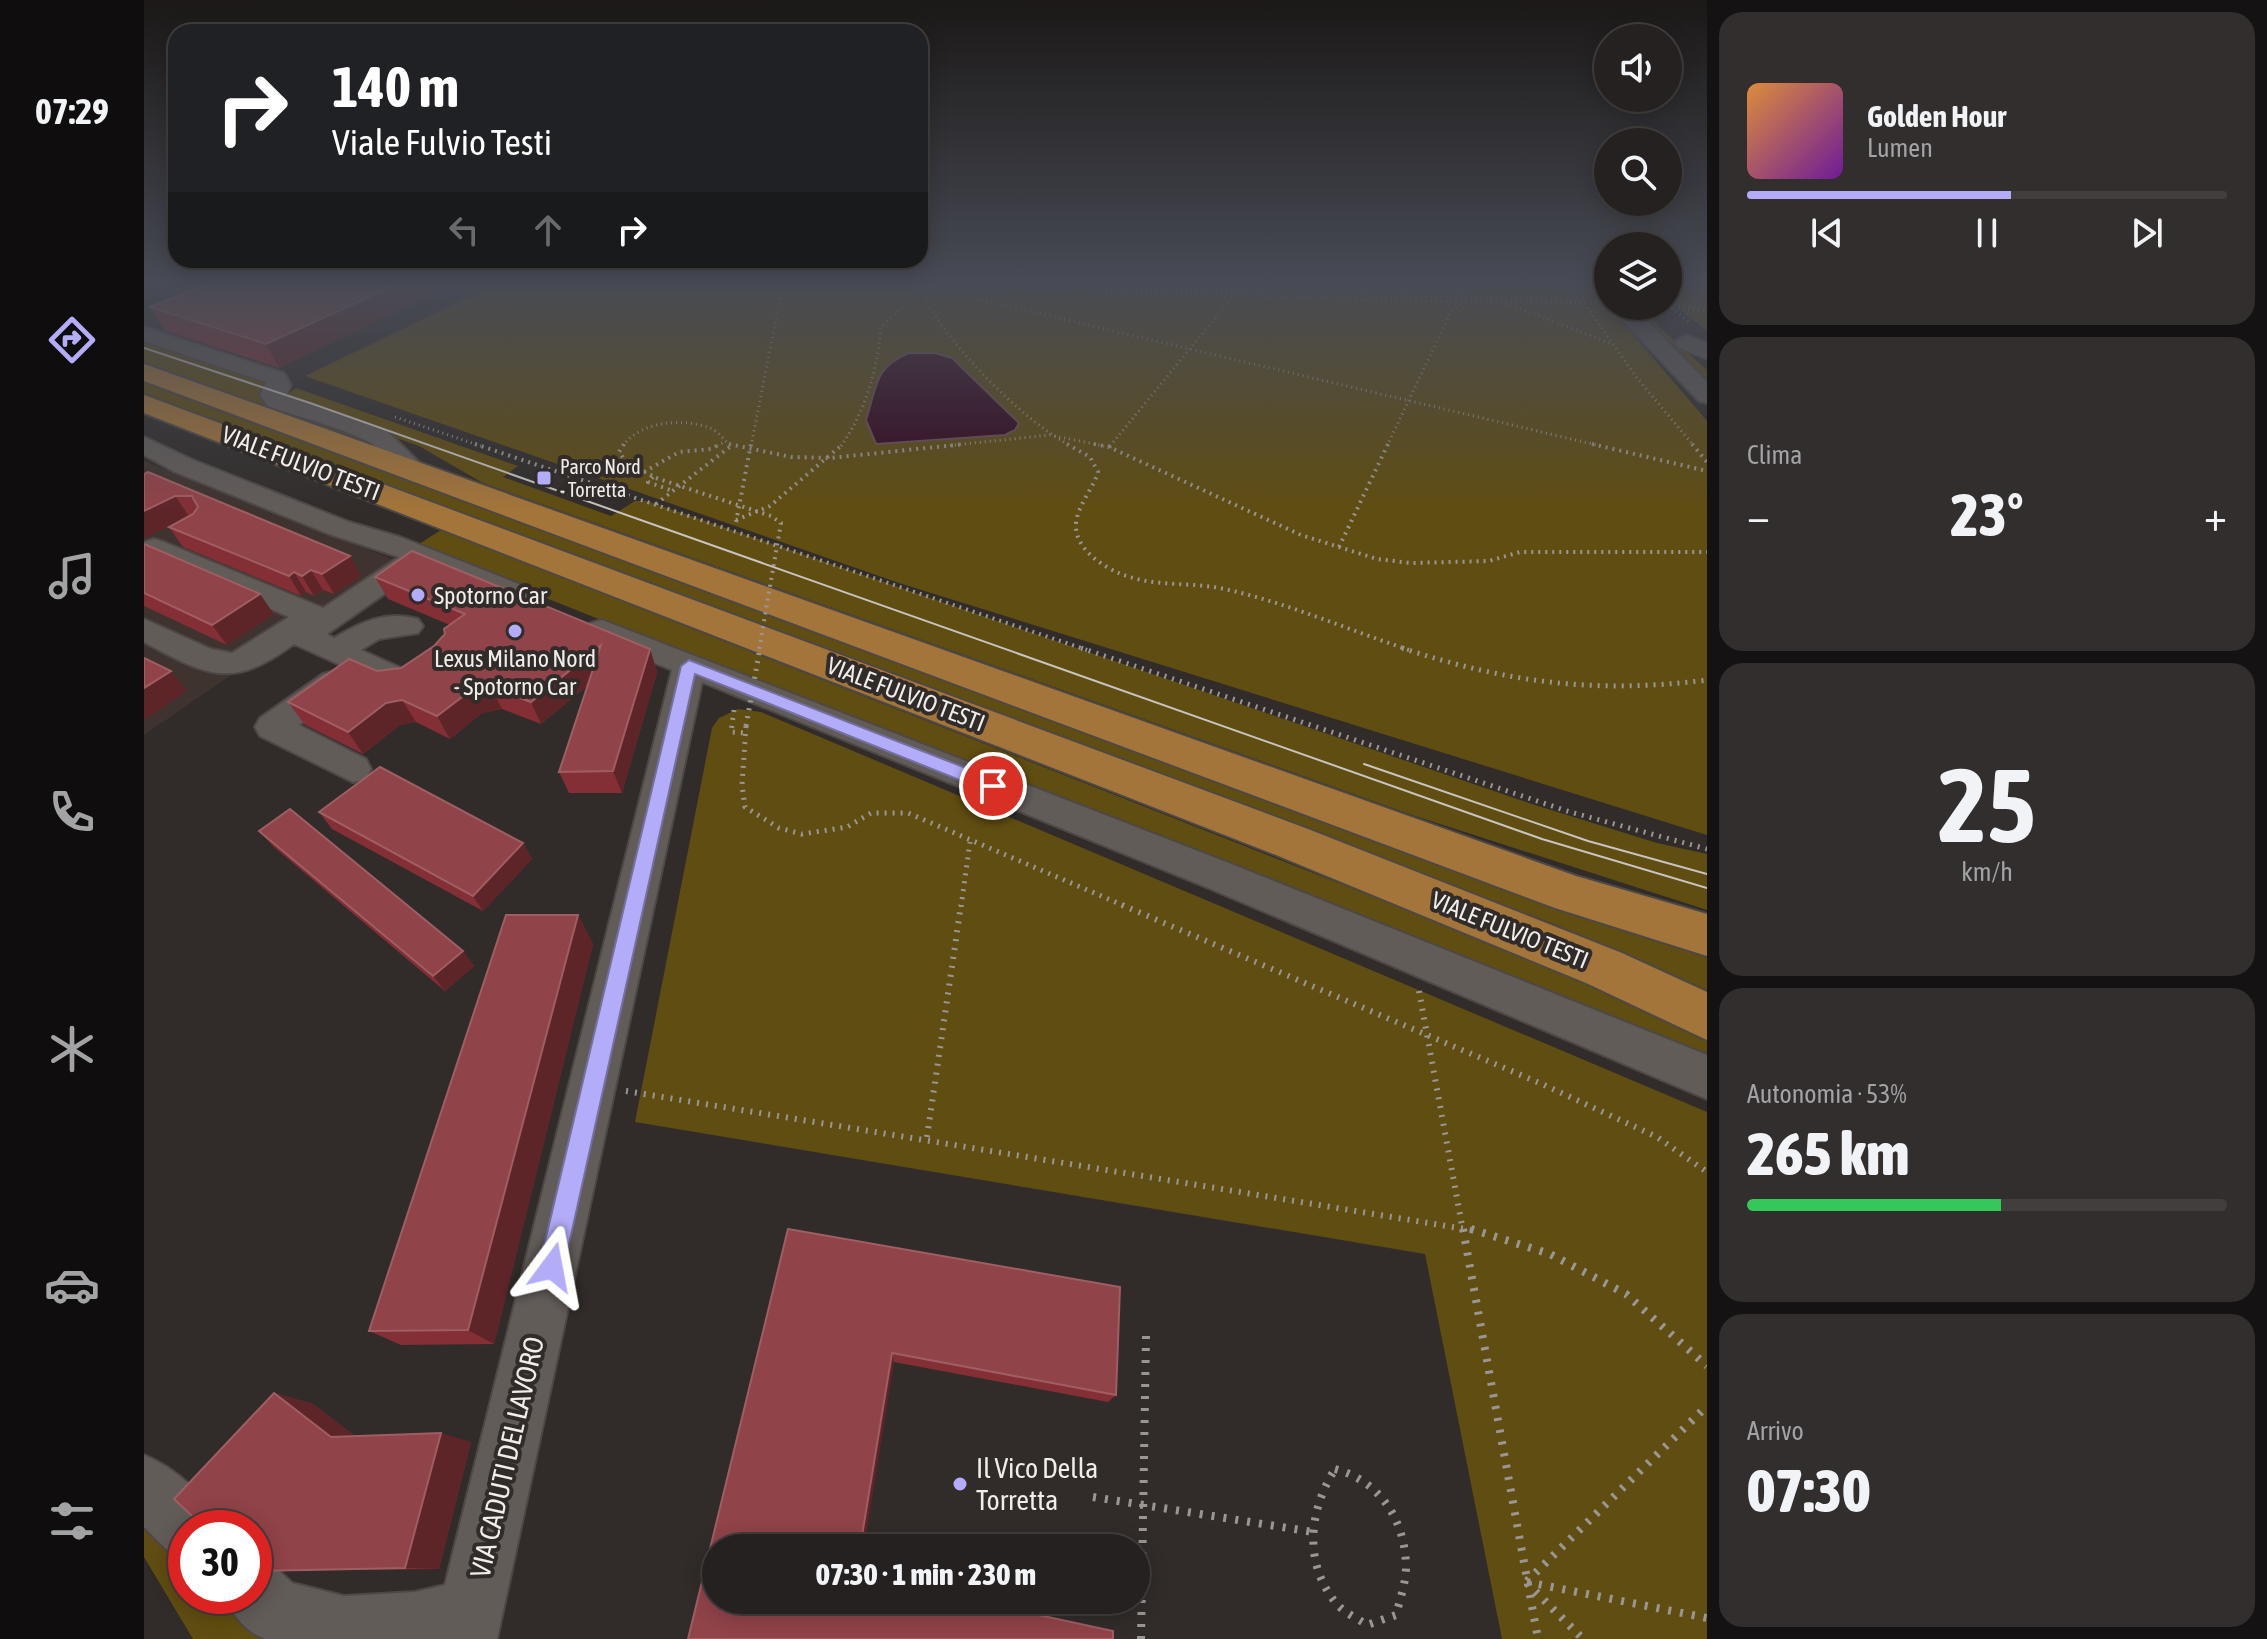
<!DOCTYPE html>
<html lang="it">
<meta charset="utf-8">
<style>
body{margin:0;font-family:"Asap Condensed",sans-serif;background:#312e2d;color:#f1f3f6;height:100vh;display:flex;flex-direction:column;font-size:30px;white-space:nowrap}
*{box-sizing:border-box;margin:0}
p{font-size:26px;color:#a3a3a5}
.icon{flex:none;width:44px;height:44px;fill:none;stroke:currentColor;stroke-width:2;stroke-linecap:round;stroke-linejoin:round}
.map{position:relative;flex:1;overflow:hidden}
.side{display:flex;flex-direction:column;gap:12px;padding:12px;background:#141212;width:560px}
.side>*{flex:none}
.hud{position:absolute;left:24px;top:24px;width:760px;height:244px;border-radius:24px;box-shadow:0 4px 20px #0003,0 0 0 2px #423e3e;background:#202124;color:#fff;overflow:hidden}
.controls{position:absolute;left:1450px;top:24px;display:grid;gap:16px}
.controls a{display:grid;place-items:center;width:88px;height:88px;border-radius:50%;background:#252120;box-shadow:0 4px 20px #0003,0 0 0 2px #423e3e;font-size:40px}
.speed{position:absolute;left:24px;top:1510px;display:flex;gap:16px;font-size:40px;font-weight:700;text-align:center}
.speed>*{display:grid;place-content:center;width:104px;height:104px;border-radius:50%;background:#252120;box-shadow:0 4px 20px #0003,0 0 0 2px #423e3e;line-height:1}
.speed .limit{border:12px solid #d22;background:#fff;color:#111}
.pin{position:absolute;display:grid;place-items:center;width:68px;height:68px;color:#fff;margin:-34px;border:4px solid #fff;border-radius:50%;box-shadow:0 2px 8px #0007}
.me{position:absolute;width:88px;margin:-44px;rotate:13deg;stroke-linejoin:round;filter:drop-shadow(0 0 6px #0008)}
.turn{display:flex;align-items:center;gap:28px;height:168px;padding:0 32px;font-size:36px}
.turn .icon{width:104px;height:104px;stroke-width:2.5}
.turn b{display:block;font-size:56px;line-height:68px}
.lanes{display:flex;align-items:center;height:76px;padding:0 32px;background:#0003;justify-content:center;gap:40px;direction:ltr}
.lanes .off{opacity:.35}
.big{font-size:60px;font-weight:800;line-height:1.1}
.side .widget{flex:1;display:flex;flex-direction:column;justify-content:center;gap:12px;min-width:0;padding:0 28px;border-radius:24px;background:#312e2d}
.side .dial{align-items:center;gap:0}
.dial b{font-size:104px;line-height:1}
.song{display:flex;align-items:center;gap:24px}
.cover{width:96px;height:96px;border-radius:12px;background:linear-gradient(135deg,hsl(30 70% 55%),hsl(280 70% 35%))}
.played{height:8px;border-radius:4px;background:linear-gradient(90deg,#b3adf9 55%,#423e3e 55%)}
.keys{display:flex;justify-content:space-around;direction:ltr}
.heat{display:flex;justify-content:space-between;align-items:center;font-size:44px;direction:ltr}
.charge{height:12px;border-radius:6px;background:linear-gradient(90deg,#34c759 53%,#423e3e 0)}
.trip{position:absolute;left:558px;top:1534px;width:448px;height:80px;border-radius:40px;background:#252120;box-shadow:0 4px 20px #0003,0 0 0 2px #423e3e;font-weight:800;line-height:80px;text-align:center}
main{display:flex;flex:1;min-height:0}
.tabs{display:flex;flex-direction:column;width:144px;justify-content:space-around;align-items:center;background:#0f0d0d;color:#a3a3a5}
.tabs .icon{width:56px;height:56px}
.tabs .active{color:#b3adf9}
.tabs b{font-size:36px;color:#f1f3f6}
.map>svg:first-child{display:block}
.built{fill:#3f332f}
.green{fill:#604d11}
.water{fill:#32051a;stroke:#6b4b59;stroke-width:2}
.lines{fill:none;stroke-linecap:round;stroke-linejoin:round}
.minor-casing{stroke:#4d4846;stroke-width:4}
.major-casing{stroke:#4d4846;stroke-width:4}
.path-far4{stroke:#9a9694;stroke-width:3;stroke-dasharray:1 4;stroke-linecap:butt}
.path-far3{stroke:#9a9694;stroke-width:4;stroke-dasharray:2 5;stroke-linecap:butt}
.path-far2{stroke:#9a9694;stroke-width:5;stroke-dasharray:2 6;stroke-linecap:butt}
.path-far1{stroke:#9a9694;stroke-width:6;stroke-dasharray:2 7;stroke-linecap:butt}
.path{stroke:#9a9694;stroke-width:8;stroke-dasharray:3 9;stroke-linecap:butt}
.minor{fill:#625c59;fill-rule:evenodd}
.major{fill:#a4753a;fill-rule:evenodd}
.tram{stroke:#c8c4c2;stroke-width:2}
.path-bridge-far2{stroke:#9a9694;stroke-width:3;stroke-dasharray:1 4;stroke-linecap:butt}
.path-bridge-far1{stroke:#9a9694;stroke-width:4;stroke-dasharray:2 5;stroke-linecap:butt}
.path-bridge{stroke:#9a9694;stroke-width:5;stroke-dasharray:2 6;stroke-linecap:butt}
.wall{fill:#842e36}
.shaded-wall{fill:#5e2529}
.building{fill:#904349;stroke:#9f5e62;stroke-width:2}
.route{fill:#b3adf9;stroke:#7470a2;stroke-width:2}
.poi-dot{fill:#b3adf9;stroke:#312c2a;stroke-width:3}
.labels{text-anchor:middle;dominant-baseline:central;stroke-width:8;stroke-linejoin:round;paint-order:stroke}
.far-poi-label{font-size:20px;fill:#f0edeb;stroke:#312c2a;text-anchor:start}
.street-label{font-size:24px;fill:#f0edeb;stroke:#312c2a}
.poi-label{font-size:24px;fill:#f0edeb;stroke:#312c2a;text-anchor:start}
.near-street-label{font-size:28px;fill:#f0edeb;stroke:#312c2a}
.near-poi-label{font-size:28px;fill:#f0edeb;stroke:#312c2a;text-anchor:start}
</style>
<main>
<nav class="tabs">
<b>07:29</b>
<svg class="icon active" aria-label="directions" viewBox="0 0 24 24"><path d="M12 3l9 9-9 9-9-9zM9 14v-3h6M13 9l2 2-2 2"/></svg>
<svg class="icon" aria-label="music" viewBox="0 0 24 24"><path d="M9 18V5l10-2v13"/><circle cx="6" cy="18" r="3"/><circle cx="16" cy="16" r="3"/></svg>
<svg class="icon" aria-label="phone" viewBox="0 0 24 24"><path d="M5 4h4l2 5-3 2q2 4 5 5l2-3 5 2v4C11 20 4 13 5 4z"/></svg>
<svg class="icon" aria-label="climate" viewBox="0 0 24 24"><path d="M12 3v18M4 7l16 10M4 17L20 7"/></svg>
<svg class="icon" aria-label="car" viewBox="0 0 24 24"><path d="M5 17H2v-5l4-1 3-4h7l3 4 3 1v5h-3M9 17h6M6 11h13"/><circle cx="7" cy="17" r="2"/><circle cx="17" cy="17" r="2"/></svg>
<svg class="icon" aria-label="filters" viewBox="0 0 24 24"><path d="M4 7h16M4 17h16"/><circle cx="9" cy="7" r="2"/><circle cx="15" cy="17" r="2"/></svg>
</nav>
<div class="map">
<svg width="1563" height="1639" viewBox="0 0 1563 1639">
<rect width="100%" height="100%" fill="#312c2a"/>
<path class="built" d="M0,461L253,561L0,735Z"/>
<path class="green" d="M303,284H1446L1563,421V835L755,583L161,376L333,293Z
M1524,284H1563V331L1524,300Z
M1482,306H1492L1563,370V382Z
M0,338L123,382L117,393L119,401L221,438L216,440L0,362Z
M0,383L1315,871L1563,952V990L1410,924L0,393Z
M152,388L374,466L359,477L467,516L491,501H503L1391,805L1513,843L1563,854V910L1268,815L339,483L275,446L139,398Z
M297,530L1416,970L1563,1039V1063L272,546Z
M594,709L617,712L1563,1112V1639H1358L1281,1254L491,1122L568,728L575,718Z
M0,1514L42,1553V1596H88L143,1639H49L0,1557Z"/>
<path class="water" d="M765,353H791L808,358L875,423L871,430L861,435L732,444L722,420C733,387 730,367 765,353Z"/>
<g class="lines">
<g class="minor-casing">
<path id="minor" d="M1465,306H1488L1563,382V403L1555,401Z
M0,327L140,373L147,385L142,396L244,432L284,471L280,477C254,483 245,454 225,442C202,429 152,416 124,406L116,395L122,382L0,341Z
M1542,335L1563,343V359L1534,347L1531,342Z
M0,437L49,460L205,522L256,537L390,590L394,597L390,604L379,607L368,604L279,567L183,634L190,638C216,622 243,610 274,619L279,626L274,633L235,639L217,650L268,673L273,681L268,689L256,692L150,644C88,690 63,676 0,642V619L67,649L88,653L145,617L0,554V542L10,539L20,542L179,608L255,557L185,534L31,472L0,455Z
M458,620L1090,865L1563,1055V1099L1062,887L558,682L353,1639H121C101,1631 89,1616 81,1596H110V1558L132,1568L148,1583L200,1596L271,1592L301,1585L528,670L447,637L442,630L447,623Z
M191,671L203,674L208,682L203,690L155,725L222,759L227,769L222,779L209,782L116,736L111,727L116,718L179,674Z
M0,1455C33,1469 62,1495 76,1528H42V1557L23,1550L0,1527Z"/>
</g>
<g class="major-casing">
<path id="major" d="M0,364L1432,876L1563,914V956L1411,908L0,381Z
M0,395L1164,829L1478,953L1563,992V1040L1442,983L1132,855L0,413Z"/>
</g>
<path class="path-far4" d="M767,284L799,288L1318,302H1431
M778,284C785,329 886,428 928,446
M792,284L1419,300
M1108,284L1319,292L1357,284
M1309,284L1319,292
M1412,284L1436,297L1493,378L1550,446
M779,286L1457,446
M1362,303L1468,344
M1524,305L1545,322
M1525,305L1563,307
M1529,309L1562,310
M251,417L337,446
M479,446C496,421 541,417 568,429C574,432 581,441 587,446
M573,446L580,442
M607,446L639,284
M697,446C721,413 734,367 737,327L769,298L777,286
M801,446L906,435L960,446
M966,446L1090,295L1089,290L1094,284
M1243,446L1307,312L1319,301"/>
<path class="path-far3" d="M331,444L943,650
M480,444L475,452L482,462L512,478
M585,444L647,457L686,458L821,444
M923,444L946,457L954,472C948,492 927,512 933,534C938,553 960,567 977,574C1012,588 1049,581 1085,590C1146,604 1205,630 1265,650
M950,444L965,447L1157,535L1233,559L1267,563L1345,561L1376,552H1563
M1448,444L1563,471
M1548,444L1563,462
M965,447L968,444
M500,472L535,452L567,449L576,444
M509,477L504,482L529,491
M512,504L587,446
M592,520L626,506L699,444
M592,522L607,444
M1195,547L1244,444"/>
<path class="path-far2" d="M937,648L1426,812L1563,849
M1258,648C1365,683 1451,694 1563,680
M590,710L587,732L601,733
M602,726L598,785L601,807L635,828L658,834L703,827L727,813H764L983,907
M817,907L826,842"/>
<path class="path-far1" d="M978,905L1398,1084L1513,1137L1563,1172
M1275,991L1319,1231
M482,1091L1333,1231
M783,1137L817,905"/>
<path class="path" d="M1319,1229L1394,1639
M1327,1229L1406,1254L1482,1294L1563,1366
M1191,1469C1236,1481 1261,1520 1262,1566C1262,1583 1256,1599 1252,1615L1223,1625C1213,1618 1200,1613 1192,1603C1159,1563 1165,1510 1191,1469Z
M949,1497L1169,1532
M1383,1581L1563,1406
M1383,1582L1563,1618
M1383,1583L1439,1639
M997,1639L1002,1336"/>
<use href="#minor" class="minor"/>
<use href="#major" class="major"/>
<path class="tram" d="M0,348L166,403L1398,839L1563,888
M1220,764L1444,841L1563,874"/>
<path class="path-bridge-far2" d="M1431,302L1464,303"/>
<path class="path-bridge-far1" d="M512,478L627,516L637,523L615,650"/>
<path class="path-bridge" d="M602,726L616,648"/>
</g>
<path class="wall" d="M64,284H297L299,289L135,368L21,331L6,307Z
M0,474L206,556L217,576L190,594L179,590L170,596L162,592L157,596L39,547L25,527L45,516L0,538Z
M0,544L130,614L83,645L0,606Z
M231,577L506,649L513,672L478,793H425L415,772L444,685L397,724L358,709L338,713L306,739L272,722L256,725L219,754L161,725L144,702L233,671L257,668L290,646L301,634L306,625L244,599Z
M175,812L379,843L388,859L339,911L188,829Z
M115,831L319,951L330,966L301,991L130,847Z
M434,915L449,944L350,1344L257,1345L225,1331Z
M644,1229L972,1395L964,1402L750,1362L572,1600H828L969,1631L544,1639Z
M130,1393L169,1404L211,1436L327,1442L295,1569L110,1571Z"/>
<path class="shaded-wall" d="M254,284H297L299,289L135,368L122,344Z
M31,496L45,516L0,538V511Z
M206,556L217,576L190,594L178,574Z
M167,570L179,590L170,596L158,576Z
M150,572L162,592L157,596L145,576Z
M116,594L130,614L83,645L68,625Z
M457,645L465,667L397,724L387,702Z
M506,649L513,672L478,793L469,771Z
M27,671L43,691L0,720V688Z
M347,687L358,709L338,713L306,739L293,716L326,691Z
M258,700L272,722L256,725L219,754L204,732L242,703Z
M379,843L388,859L339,911L329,896Z
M434,915L449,944L350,1344L324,1330Z
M319,951L330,966L301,991L289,976Z
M748,1353L750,1362L720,1548H716Z
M130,1393L169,1404L223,1445L187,1437Z
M297,1433L327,1442L295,1569L261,1568Z"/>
<path class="building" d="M64,284H254L122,344L6,307Z
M4,472L206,556L178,574L167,570L158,576L150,572L145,576L25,527L49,514L54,507L48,496H31L0,511V474Z
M0,544L116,594L68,625L0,593Z
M268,551L506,649L469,771L415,772L457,645L387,702L347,687L326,691L293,716L258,700L242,703L204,732L144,702L205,659L233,671L257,668L290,646L301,634L300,629L321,614L231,577Z
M0,658L27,671L0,688Z
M236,767L379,843L329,896L175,812Z
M146,809L319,951L289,976L115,831Z
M362,915H434L324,1330L225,1331Z
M644,1229L976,1287L972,1395L748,1353L716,1548H572V1600H825L969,1631V1639H544Z
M130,1393L187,1437L297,1433L261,1568L110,1571V1528H61L30,1499Z"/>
<linearGradient id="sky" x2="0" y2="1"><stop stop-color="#1b1817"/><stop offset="0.55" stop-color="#484b55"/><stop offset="1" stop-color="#484b55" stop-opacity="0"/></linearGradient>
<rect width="1563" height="513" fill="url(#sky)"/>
<path class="route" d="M545,660L855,781L858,786L849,793L843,791L551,674L420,1267L417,1276L408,1280L399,1276L395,1267L537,666Z"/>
<g class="poi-dot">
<rect x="392" y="470" width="16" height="16" rx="4"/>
<circle cx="274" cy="595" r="8"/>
<circle cx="371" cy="631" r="8"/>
<circle cx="816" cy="1484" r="8"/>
</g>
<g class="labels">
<g class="far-poi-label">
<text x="416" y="466">Parco Nord<tspan x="416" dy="23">- Torretta</tspan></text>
</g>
<g class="street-label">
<text transform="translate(157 463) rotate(21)">VIALE FULVIO TESTI</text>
<text transform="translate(762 694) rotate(21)">VIALE FULVIO TESTI</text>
<text transform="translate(1366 930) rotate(22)">VIALE FULVIO TESTI</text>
</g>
<g class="poi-label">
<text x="290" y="595">Spotorno Car</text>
<text x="371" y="658" text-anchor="middle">Lexus Milano Nord<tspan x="371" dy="28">- Spotorno Car</tspan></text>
</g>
<g class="near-street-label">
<text transform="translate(363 1457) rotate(-77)">VIA CADUTI DEL LAVORO</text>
</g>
<g class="near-poi-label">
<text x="832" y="1468">Il Vico Della<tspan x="832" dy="32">Torretta</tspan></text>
</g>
</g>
</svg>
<div class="controls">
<a><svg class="icon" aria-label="sound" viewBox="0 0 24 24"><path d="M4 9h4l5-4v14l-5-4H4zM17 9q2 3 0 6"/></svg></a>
<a><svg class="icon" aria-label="search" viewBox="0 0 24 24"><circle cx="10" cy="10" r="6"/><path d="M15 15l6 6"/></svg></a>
<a><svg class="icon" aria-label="layers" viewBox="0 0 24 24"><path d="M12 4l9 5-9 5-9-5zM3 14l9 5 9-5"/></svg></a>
</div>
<div class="speed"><div class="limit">30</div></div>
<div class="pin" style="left:849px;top:786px;background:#d93025"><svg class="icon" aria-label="arrive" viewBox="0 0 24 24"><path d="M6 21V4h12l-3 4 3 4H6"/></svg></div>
<svg class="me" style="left:408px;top:1267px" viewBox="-20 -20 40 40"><path d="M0-17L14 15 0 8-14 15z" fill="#b3adf9" stroke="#fff" stroke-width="4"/></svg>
<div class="trip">07:30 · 1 min · 230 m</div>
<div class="hud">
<div class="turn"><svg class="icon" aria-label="right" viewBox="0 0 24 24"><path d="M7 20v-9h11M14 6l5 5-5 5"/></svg><div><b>140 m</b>Viale Fulvio Testi</div></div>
<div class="lanes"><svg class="icon off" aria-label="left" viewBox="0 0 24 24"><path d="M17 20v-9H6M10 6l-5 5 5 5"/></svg><svg class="icon off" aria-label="ahead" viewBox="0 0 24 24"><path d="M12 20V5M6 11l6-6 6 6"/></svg><svg class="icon" aria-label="right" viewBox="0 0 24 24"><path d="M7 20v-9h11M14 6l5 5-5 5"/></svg></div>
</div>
</div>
<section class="side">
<div class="widget">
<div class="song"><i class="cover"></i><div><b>Golden Hour</b><p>Lumen</p></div></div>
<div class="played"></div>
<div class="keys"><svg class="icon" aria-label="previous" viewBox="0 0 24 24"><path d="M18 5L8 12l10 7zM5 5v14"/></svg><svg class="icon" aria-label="pause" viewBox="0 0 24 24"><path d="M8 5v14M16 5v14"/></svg><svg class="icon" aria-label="next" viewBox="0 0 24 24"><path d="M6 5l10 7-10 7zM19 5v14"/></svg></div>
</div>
<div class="widget"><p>Clima</p>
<div class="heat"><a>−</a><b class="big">23°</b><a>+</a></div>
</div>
<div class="widget dial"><b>25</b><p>km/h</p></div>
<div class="widget"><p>Autonomia · 53%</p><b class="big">265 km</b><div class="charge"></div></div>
<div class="widget"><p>Arrivo</p><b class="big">07:30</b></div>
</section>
</main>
